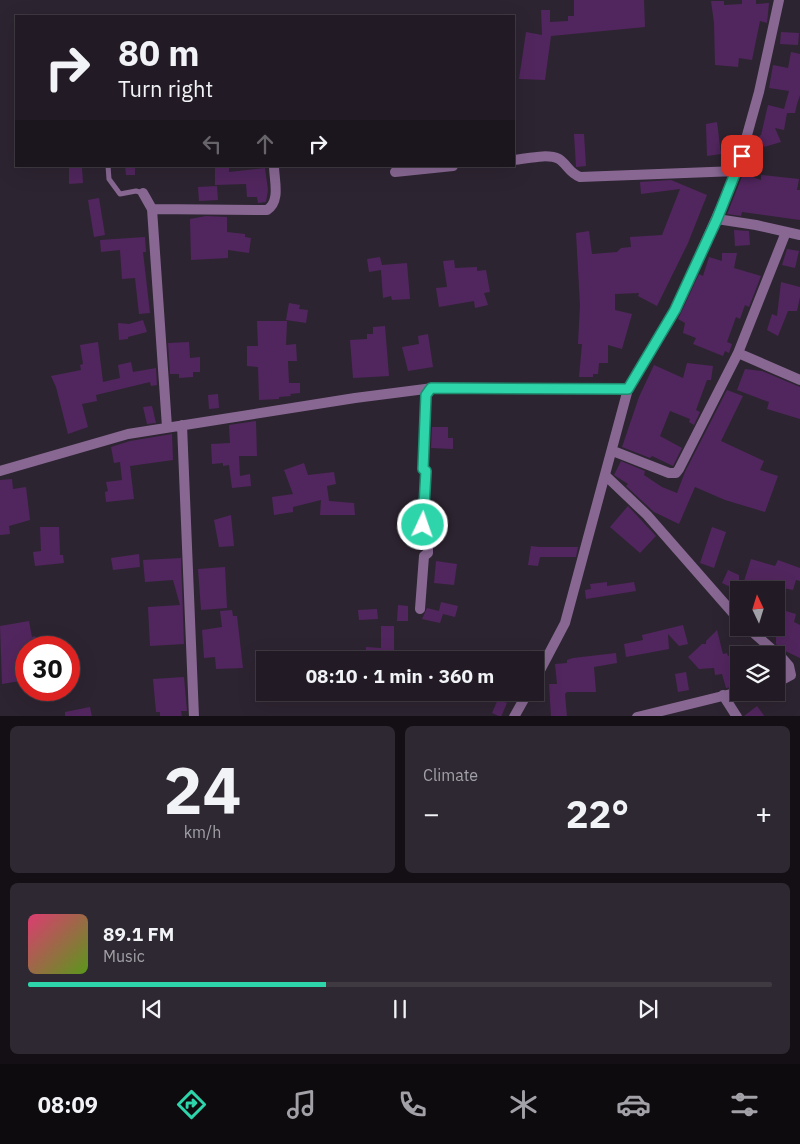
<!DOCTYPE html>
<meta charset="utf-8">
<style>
body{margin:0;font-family:"IBM Plex Sans",sans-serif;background:#2e2832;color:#f1f3f6;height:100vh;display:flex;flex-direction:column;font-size:19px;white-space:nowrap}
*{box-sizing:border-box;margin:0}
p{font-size:16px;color:#a2a1a7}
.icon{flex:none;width:28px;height:28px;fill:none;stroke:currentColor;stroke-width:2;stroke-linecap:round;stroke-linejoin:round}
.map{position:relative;height:716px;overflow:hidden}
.side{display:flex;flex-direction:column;gap:10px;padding:10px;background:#130f14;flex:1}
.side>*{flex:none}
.hud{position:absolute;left:15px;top:15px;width:500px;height:152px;border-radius:0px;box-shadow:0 5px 20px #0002,0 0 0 1px #3f3942;background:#221b25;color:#f1f3f6;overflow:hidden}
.needle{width:32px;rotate:356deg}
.buttons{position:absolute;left:730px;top:581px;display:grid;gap:10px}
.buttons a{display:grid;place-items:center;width:55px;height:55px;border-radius:0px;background:#221b25;box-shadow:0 5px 20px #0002,0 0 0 1px #3f3942;font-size:25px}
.speed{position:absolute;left:15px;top:636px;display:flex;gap:10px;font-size:25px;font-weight:700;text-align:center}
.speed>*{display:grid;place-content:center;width:65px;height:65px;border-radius:50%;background:#221b25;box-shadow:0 5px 20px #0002,0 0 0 1px #3f3942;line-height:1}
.speed .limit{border:8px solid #d22;background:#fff;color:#111}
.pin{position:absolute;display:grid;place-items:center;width:42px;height:42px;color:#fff;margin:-21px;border-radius:10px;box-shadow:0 2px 8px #0006}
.me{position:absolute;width:55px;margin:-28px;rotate:3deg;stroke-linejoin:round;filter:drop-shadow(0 0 4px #0008)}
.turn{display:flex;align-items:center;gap:18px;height:105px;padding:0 20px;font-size:22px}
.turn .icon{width:65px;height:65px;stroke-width:2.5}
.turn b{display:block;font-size:35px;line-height:42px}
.lanes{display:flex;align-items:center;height:48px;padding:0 20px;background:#0003;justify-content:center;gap:25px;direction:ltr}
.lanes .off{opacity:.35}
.big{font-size:38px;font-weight:800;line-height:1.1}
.side .card{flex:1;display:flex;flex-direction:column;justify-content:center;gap:8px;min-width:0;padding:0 18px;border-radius:8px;background:#2e2832}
.side .dial{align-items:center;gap:0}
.dial b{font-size:65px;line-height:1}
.song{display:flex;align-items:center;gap:15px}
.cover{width:60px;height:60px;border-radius:8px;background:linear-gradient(135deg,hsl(340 70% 55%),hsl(90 70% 35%))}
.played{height:5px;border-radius:2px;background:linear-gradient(90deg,#2ed4aa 40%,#3f3942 40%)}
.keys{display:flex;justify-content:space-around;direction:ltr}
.heat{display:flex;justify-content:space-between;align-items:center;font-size:28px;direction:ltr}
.side .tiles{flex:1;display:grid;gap:10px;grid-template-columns:1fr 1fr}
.card:last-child{grid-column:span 2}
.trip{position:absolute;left:256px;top:651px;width:288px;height:50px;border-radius:0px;background:#221b25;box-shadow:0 5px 20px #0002,0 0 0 1px #3f3942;font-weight:800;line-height:50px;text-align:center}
.tab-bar{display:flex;height:80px;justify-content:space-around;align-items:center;background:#0e0b0f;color:#a2a1a7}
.tab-bar .icon{width:35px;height:35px}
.tab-bar .current{color:#2ed4aa}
.tab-bar b{font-size:22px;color:#f1f3f6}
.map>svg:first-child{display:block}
.building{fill:#51265e}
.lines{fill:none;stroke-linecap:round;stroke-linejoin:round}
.lane{stroke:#886893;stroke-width:5}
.street{stroke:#886893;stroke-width:10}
.route-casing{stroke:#1e8a6e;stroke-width:12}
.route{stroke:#2ed4aa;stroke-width:9}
</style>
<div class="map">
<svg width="800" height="717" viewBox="0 0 800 717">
<rect width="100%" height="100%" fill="#2d2431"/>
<path class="building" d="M574,0H644L645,27L551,36L545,80L519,79L526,32L542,35L541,10H550V22L568,21V16H574Z
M742,0H756V4L769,3L767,23L760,21L752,60L739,58L738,67L715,65L714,23L711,1H724V5L742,4Z
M781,32L799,33L798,45L780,44Z
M791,52L800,54V95L797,104L795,113H787L784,130L775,128L781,142L764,147L759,136L761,135L768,105L784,109L789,91L769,88L773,65L788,68Z
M717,122L721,154L707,156L706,124Z
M574,134H584L586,166L576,167Z
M125,166H135V175H126Z
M215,166H229V172L265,168L268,190L266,202L258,203L257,197H247L246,184L215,185Z
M69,168H82L83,183L69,184Z
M743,174L761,180V175L799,179L797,190H800V220L742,212L741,216L727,214Z
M671,180L707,195L688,243L657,306L638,296L639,293L615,294V310L632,314L622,349L608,345V363H599L598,374H593V377H579L582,344H578L580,305L576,233L589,231L592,254L617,252L621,248L631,247L630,237L662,235L680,189L641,194L640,182Z
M217,186L218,200L199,201L198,187Z
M99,198L105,235L94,237L88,200Z
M206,216L227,217V232L245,234V237L251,238L249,253L228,250V258L191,260L190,219Z
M734,230L749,231L750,245L735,246Z
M145,237L146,252H143L150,313L139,314L135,278L122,279L120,250L101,252L100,240Z
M787,249L799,251L795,268L782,265Z
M722,253H737L734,268L761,276L749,307L745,305L740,319L736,317L727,342L732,344L729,353L725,351L723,356L693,344L696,338L683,333L685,323L678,319L699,274L703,276L709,257L722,261Z
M380,257L382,265L407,263L410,299L392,300L391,296L383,298L381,270L369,272L367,259Z
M454,260L455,268L477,267V271L486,270L490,292L484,293L488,305L475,308L474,301L439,307L436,288L447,287L443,261Z
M781,282L800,287V297L797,311H788L778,336L767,330L772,314L777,316Z
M289,303L300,305L299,309L308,310L306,323L286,320Z
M143,320L147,332L128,337V339L119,340L118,323L129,324Z
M257,321H287L286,345L296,344L297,361H288L289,383H300V393L290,394L291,396L279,397V399L259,400L258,367L247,366V346H258Z
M385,326L389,376L353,378L350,340L367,339V334H373V327Z
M428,334L433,367L408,371L402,347L419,344L418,336Z
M98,342L103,382L120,378L118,365L131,362L133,372L156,368L157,385L151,386L150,382L96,395L97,401L82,404L88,427L68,434L56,387L51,376L81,370L80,365L83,364L80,345Z
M189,342L190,358L200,357V372H193V377L179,378V374H170L168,343Z
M687,363L713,366L711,380H707L696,410L700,412L694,425L689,422L690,419L670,411L660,436L682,448L673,466L652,456L650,458L622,447L639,397L654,365L683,378Z
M745,369L762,371L800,387V419L767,409L769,402L737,390Z
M727,390L743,396L721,441L764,461L760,470L778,476L765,512L725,500L695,487L679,524L654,512L626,486L628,484L614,475L621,461L645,471L644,475L662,487L677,493L685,472Z
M218,394L219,408L209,409L208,395Z
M152,406L156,423L147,424L143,407Z
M256,421L257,456H239L240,476L250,474L251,486L232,488L229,465L223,466V463L212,464L211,444L230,443L229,425Z
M432,427H448V438H453V449L431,448Z
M172,434L173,460L130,466L134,499L106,502L105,492L108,491L106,482L122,480L120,462L114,463L111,447L130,441Z
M304,463L308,475L334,472L336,484L327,486L329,501L354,503L355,515H320L321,500L293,507V512L274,515L272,497L293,494L284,470Z
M12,479L13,489L26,487L30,520L9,526L10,534L0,535V480Z
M628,506L656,536L640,553L610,527Z
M231,515L234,546L219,547L214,520Z
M40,527H59L60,555H63L64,563L35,566L33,552L41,551Z
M712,527L726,532L714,568L700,563Z
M531,546L539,547H578L576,557H540L538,566L528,565Z
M139,554L140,567L113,570L111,558Z
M181,558L184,644L150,646L148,607L180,605L173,580L145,582L143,560Z
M751,559L775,566L778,560L800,568V581L796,580L793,590L783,588L782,590H760L761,585L744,581Z
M436,561L457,564L454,585L434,583Z
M225,567L227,608L201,610L198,569Z
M728,570L739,575V591L722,583Z
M607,582V586L634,582L636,591L586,599L585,590L591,589L590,584Z
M441,602L458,606L455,617L443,614L440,623L422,619L427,608L439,611Z
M398,605L408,606V621H397Z
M776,608L796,614L794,622L800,625V658L783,650L776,644Z
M377,609L378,619L359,620L358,610Z
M232,610L233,616H237L243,668L216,669L215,657L204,658L202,630L222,627L220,611Z
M29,621L32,637L35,636L37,648H26V680L2,684L0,626Z
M683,625L688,644L679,646L668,634L669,649L626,657L624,644L643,640L642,635Z
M381,626H394V650H397L398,660H366V647L381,648Z
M717,630L723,654L727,653L728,656L739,652V685L726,688L722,674L715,675L714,668L699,669L688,657L702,644H706V641Z
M616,653L617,663L594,667L596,692H567L565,694L567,717H551L549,684H557L555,664L567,663V660L573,658Z
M686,672L689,690L678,692L675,674Z
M184,677L187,711H181L182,717H160V712H156L153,679Z
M498,699L507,703L501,717L492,713Z
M757,706L765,717H744V716Z
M90,707L92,717H65V712Z"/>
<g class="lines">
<path class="lane" d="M108,166L109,179L120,194L136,191L143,193"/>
<path class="street" d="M514,160C526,159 547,153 559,159C567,164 569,173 580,177L737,171
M395,172L453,166
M143,193L152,209L167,427
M152,209L267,210C281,201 274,180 274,166
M717,219L756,225L800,235
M738,353L800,380
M182,425L194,717
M613,451L669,473H676L679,469L738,353L786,232
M0,471L128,434L355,398L433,388L628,389
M606,476L647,515L739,620
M420,609L424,556L428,553V543L422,541L426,471L423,469L426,395L431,388
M748,628L783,659L789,666L791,675L776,683
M535,680L565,623L628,389L675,311L737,171L759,92L779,0
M723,695L737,717
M514,717L528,692
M637,717L739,692"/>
</g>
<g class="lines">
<g class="route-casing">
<path id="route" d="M423,525L426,471L423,469L426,395L431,388L628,389L675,310L717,219L742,156"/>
</g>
<use href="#route" class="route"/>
</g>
</svg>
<div class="buttons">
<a><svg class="needle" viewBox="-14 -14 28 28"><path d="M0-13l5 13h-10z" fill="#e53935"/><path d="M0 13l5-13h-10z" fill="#a2a1a7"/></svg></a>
<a><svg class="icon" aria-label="layers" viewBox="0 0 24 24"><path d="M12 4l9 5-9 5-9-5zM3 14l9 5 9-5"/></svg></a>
</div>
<div class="speed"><div class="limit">30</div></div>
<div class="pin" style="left:742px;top:156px;background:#d93025"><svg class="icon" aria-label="arrive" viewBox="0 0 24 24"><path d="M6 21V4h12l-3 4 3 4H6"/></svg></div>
<svg class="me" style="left:423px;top:525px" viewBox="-20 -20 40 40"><circle r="17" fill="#2ed4aa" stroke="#fff" stroke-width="3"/><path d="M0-11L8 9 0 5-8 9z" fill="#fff"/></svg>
<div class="trip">08:10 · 1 min · 360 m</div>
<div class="hud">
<div class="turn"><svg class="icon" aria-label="right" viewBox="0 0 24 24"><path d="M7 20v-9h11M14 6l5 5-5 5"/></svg><div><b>80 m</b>Turn right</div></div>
<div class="lanes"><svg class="icon off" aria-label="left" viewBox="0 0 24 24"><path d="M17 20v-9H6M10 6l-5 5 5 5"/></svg><svg class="icon off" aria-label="ahead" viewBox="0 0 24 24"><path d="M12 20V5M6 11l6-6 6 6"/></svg><svg class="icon" aria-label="right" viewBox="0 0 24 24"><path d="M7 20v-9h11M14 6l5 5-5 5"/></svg></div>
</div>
</div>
<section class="side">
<div class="tiles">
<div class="card dial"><b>24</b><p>km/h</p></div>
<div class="card"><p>Climate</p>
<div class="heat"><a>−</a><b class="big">22°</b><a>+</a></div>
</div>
<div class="card">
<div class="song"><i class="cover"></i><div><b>89.1 FM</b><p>Music</p></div></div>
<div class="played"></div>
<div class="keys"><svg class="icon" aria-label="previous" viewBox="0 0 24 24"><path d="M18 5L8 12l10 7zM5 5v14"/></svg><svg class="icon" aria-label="pause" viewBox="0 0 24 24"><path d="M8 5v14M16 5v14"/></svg><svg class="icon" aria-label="next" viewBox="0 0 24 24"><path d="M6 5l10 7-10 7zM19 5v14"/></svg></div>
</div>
</div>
</section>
<nav class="tab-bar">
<b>08:09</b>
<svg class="icon current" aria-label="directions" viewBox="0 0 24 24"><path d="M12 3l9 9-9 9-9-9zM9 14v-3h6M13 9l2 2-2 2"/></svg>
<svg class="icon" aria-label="music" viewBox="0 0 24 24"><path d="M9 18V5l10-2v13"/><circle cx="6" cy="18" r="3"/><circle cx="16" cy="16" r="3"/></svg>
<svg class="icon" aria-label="phone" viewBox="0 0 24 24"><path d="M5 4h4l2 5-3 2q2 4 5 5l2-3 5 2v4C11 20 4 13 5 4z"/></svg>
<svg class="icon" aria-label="climate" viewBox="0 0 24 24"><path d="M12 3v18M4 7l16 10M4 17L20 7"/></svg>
<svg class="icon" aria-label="car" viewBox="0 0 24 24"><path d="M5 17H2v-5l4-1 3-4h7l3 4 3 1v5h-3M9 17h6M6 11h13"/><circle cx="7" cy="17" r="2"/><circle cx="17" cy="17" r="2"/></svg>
<svg class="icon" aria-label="filters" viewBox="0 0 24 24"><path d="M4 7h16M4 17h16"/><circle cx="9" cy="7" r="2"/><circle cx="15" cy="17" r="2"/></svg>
</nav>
